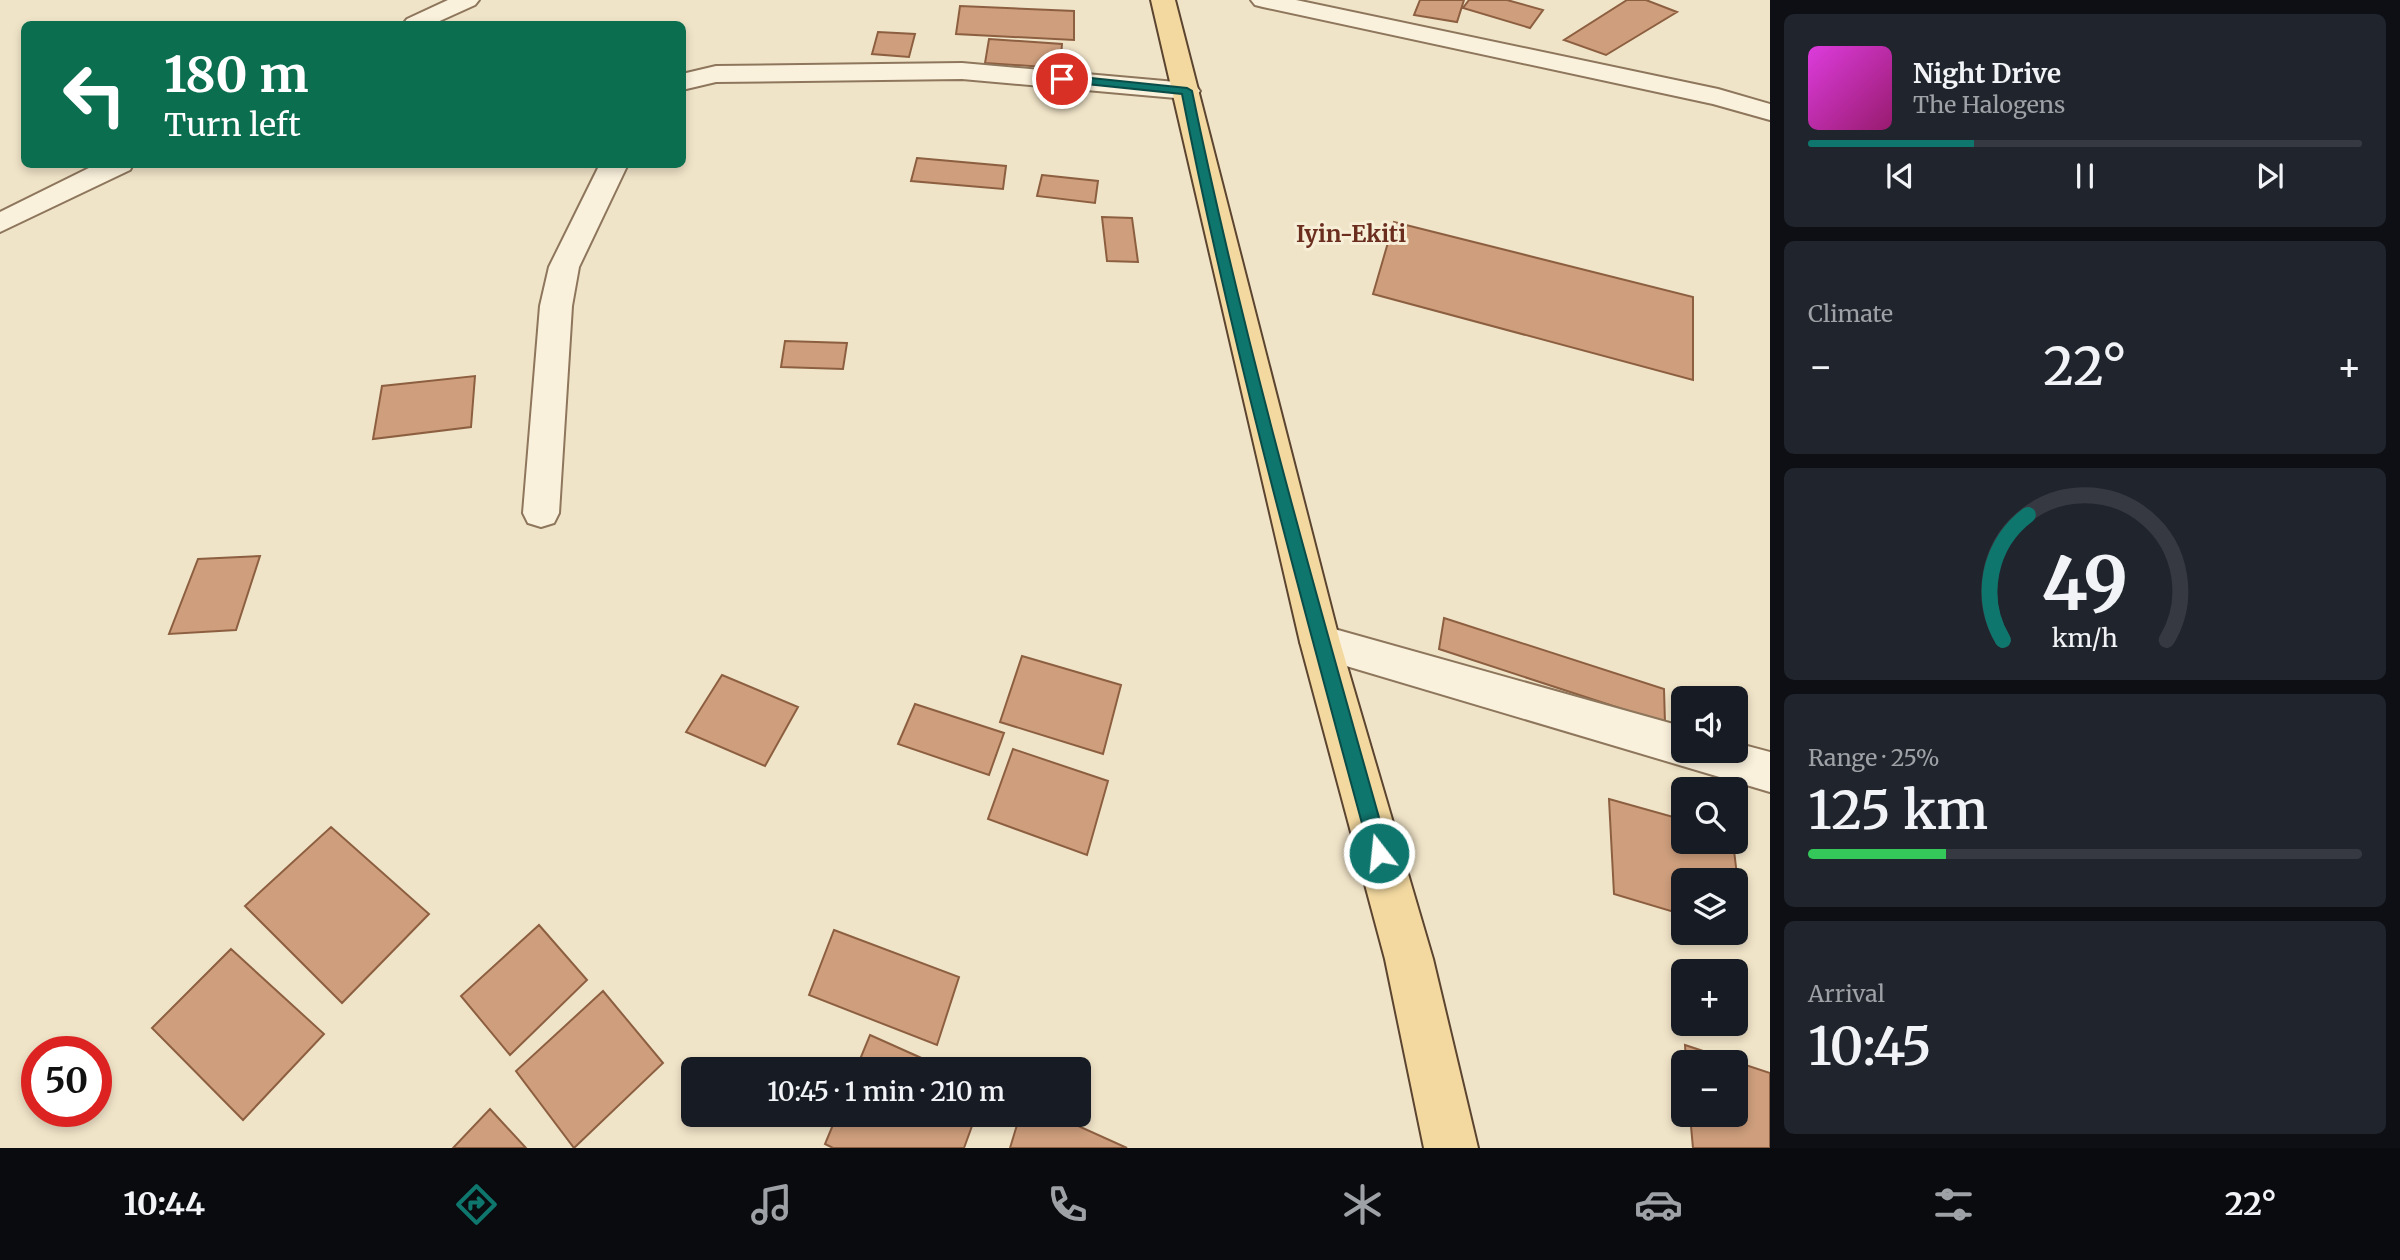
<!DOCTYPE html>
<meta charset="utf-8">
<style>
body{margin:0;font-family:Merriweather,serif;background:#20242c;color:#f1f3f6;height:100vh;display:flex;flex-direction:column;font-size:26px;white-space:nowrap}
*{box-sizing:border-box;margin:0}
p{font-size:23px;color:#9ea1a6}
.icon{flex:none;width:38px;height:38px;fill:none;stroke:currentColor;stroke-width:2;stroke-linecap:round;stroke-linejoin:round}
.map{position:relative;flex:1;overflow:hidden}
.details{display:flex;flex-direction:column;gap:14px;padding:14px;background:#0d0f14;width:630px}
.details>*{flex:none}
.banner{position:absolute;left:21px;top:21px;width:665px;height:147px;border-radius:10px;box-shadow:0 4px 10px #0003;background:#0b6e4f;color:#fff;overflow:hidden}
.tools{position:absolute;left:1671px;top:686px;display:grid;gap:14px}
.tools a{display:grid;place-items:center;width:77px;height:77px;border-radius:10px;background:#171b24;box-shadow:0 4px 10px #0003;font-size:35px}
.speed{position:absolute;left:21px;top:1036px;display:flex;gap:14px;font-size:35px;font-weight:700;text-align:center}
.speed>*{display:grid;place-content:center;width:91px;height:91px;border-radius:50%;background:#171b24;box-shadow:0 4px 10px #0003;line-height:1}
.speed .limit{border:10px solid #d22;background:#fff;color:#111}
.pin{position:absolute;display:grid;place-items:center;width:60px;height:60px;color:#fff;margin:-30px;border:4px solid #fff;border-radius:50%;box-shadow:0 2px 7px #0007}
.me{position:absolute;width:77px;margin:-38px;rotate:344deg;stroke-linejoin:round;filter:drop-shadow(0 0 5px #0008)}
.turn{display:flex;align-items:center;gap:24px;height:147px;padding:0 28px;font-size:32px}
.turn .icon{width:91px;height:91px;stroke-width:2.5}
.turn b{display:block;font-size:49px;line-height:60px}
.big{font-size:52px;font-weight:600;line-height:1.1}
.details .card{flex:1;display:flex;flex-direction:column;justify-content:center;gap:10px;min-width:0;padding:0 24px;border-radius:10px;background:#20242c}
.details .dial{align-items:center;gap:0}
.dial svg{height:182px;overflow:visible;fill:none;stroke:#363941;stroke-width:7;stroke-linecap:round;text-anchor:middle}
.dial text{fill:#f1f3f6;stroke:none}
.song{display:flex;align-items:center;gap:21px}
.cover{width:84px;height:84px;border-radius:10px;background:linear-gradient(135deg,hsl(300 70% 55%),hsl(320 70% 35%))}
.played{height:7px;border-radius:4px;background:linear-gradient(90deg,#0f766e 30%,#363941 30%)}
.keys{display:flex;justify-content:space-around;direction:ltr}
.heat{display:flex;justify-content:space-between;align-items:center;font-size:38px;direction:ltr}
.charge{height:10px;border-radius:5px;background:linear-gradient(90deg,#34c759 25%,#363941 0)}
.trip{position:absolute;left:681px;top:1057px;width:410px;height:70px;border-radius:10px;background:#171b24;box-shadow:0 4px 10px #0003;font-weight:600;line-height:70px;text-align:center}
.menu{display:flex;height:112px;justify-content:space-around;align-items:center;background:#090b0e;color:#9ea1a6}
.menu .icon{width:49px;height:49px}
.menu .active{color:#0f766e}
.menu b{font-size:32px;color:#f1f3f6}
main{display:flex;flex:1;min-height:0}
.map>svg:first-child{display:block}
.building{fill:#cf9f7d;stroke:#8d5f41;stroke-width:2}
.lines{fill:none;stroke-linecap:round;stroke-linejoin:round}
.minor-casing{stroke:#8d765c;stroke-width:4}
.major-casing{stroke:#5b4430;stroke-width:4}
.minor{fill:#faf1dc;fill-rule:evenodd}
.major{fill:#f3d9a0;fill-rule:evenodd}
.route{fill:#0f766e;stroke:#0a4d48;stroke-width:2}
.labels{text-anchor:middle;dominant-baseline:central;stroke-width:6;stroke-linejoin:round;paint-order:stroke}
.far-quarter-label{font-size:23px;font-weight:bold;fill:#6b2e1e;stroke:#f7eed8}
</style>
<main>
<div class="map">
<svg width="1770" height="1148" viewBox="0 0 1770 1148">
<rect width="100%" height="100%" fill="#f0e4c8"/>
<path class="building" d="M1420,0H1464L1457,22L1414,15Z
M1469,0H1507L1543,10L1530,28L1463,8Z
M1627,0H1646L1677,12L1606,55L1564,40Z
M960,6L1074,11V40L956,34Z
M878,32L915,34L909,57L872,54Z
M989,39L1062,44L1060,68L985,63Z
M917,158L1006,166L1003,189L911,181Z
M1042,175L1098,181L1095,203L1037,196Z
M1102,217L1132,218L1138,262L1107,261Z
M1394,222L1693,297V380L1373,294Z
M785,341L847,343L843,369L781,367Z
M475,376L471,427L373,439L382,386Z
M260,556L236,630L169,634L198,559Z
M1444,618L1664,689L1665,723L1439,649Z
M1022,656L1121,685L1103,754L1000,722Z
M722,675L798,707L765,766L686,732Z
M915,704L1004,733L989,775L898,744Z
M1013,749L1108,781L1087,855L988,819Z
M1609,799L1684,820V842H1733L1744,934L1736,932V880H1684V915L1614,894Z
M331,827L429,914L342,1003L245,906Z
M539,925L587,980L510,1055L461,996Z
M834,930L959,977L937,1045L809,995Z
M231,949L324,1034L243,1120L152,1028Z
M603,991L663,1063L574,1148L516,1071Z
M870,1035L946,1069H856Z
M1685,1045L1770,1073V1148H1693L1690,1115H1736V1062H1686Z
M490,1109L526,1148H453Z
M837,1115H976L964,1148H833L825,1144Z
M1020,1115H1054L1127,1148H1010Z"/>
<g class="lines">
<g class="minor-casing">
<path id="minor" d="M448,0H479L475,5L433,24H403L407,19Z
M1251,0H1296L1718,89L1770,104V120L1713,104L1263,7L1255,5Z
M962,63L1187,83L1196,86L1200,91L1196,96L1187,99L962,79L716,82L682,90V74L716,66Z
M97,164H133L130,170L0,232V212Z
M600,164H628L579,267L572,306L559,513L554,523L541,527L528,523L523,513L540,306L549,267Z
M1320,625L1684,727V751H1736V743L1770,752V792L1306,654L1300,642L1306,630Z"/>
</g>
<g class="major-casing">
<path id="major" d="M1151,0H1175L1340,642L1433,959L1478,1148H1424L1385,959L1300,642Z"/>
</g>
<use href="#minor" class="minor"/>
<use href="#major" class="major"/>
</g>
<path class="route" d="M1062,75L1187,88L1192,91C1245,348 1318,601 1389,853L1386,860L1379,862L1372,860L1370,853C1302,602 1232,349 1182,94L1058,81V76Z"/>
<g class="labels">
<g class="far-quarter-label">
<text x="1351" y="233">Iyin-Ekiti</text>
</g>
</g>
</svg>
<div class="tools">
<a><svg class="icon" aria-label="sound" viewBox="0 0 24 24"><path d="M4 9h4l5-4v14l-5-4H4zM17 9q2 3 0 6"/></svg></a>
<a><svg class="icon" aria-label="search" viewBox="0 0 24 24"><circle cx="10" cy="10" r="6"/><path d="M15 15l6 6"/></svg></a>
<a><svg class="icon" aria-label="layers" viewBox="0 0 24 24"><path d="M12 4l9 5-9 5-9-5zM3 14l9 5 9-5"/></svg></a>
<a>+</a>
<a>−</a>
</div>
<div class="speed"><div class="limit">50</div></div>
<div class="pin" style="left:1062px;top:79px;background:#d93025"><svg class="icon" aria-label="arrive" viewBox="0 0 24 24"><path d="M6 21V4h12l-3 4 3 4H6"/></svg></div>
<svg class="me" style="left:1379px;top:853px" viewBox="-20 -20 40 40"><circle r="17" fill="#0f766e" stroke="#fff" stroke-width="3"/><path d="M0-11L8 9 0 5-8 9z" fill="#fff"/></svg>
<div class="trip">10:45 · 1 min · 210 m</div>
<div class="banner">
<div class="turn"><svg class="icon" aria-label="left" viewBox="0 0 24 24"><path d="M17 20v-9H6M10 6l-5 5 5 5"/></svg><div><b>180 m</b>Turn left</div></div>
</div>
</div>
<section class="details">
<div class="card">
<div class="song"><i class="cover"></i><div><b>Night Drive</b><p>The Halogens</p></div></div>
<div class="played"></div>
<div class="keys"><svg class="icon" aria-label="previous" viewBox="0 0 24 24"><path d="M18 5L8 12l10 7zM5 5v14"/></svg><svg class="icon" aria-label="pause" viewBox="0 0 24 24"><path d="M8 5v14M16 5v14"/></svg><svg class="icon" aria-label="next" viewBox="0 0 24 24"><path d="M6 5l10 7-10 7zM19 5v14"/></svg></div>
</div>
<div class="card"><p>Climate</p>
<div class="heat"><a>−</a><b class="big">22°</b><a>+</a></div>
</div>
<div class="card dial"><svg viewBox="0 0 100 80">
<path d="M14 69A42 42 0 1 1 86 69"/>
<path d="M14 69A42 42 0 0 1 25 14" stroke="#0f766e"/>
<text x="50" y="56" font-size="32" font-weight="700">49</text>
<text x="50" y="72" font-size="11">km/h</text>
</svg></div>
<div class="card"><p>Range · 25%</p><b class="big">125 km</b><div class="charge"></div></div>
<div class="card"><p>Arrival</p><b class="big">10:45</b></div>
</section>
</main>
<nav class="menu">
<b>10:44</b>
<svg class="icon active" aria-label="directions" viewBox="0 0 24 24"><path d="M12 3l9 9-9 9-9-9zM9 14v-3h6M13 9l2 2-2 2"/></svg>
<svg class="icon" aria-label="music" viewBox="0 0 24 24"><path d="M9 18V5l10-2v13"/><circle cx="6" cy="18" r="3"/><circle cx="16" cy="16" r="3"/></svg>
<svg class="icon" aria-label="phone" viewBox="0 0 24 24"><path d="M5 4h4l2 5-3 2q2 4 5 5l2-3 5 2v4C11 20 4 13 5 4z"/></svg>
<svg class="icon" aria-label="climate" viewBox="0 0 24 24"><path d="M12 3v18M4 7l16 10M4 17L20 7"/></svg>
<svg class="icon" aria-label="car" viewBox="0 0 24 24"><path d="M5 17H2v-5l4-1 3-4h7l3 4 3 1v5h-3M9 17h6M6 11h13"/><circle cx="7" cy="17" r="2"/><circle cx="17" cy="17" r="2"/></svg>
<svg class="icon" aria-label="filters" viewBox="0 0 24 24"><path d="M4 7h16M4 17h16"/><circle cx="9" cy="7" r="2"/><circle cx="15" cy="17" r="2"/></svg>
<b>22°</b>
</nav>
